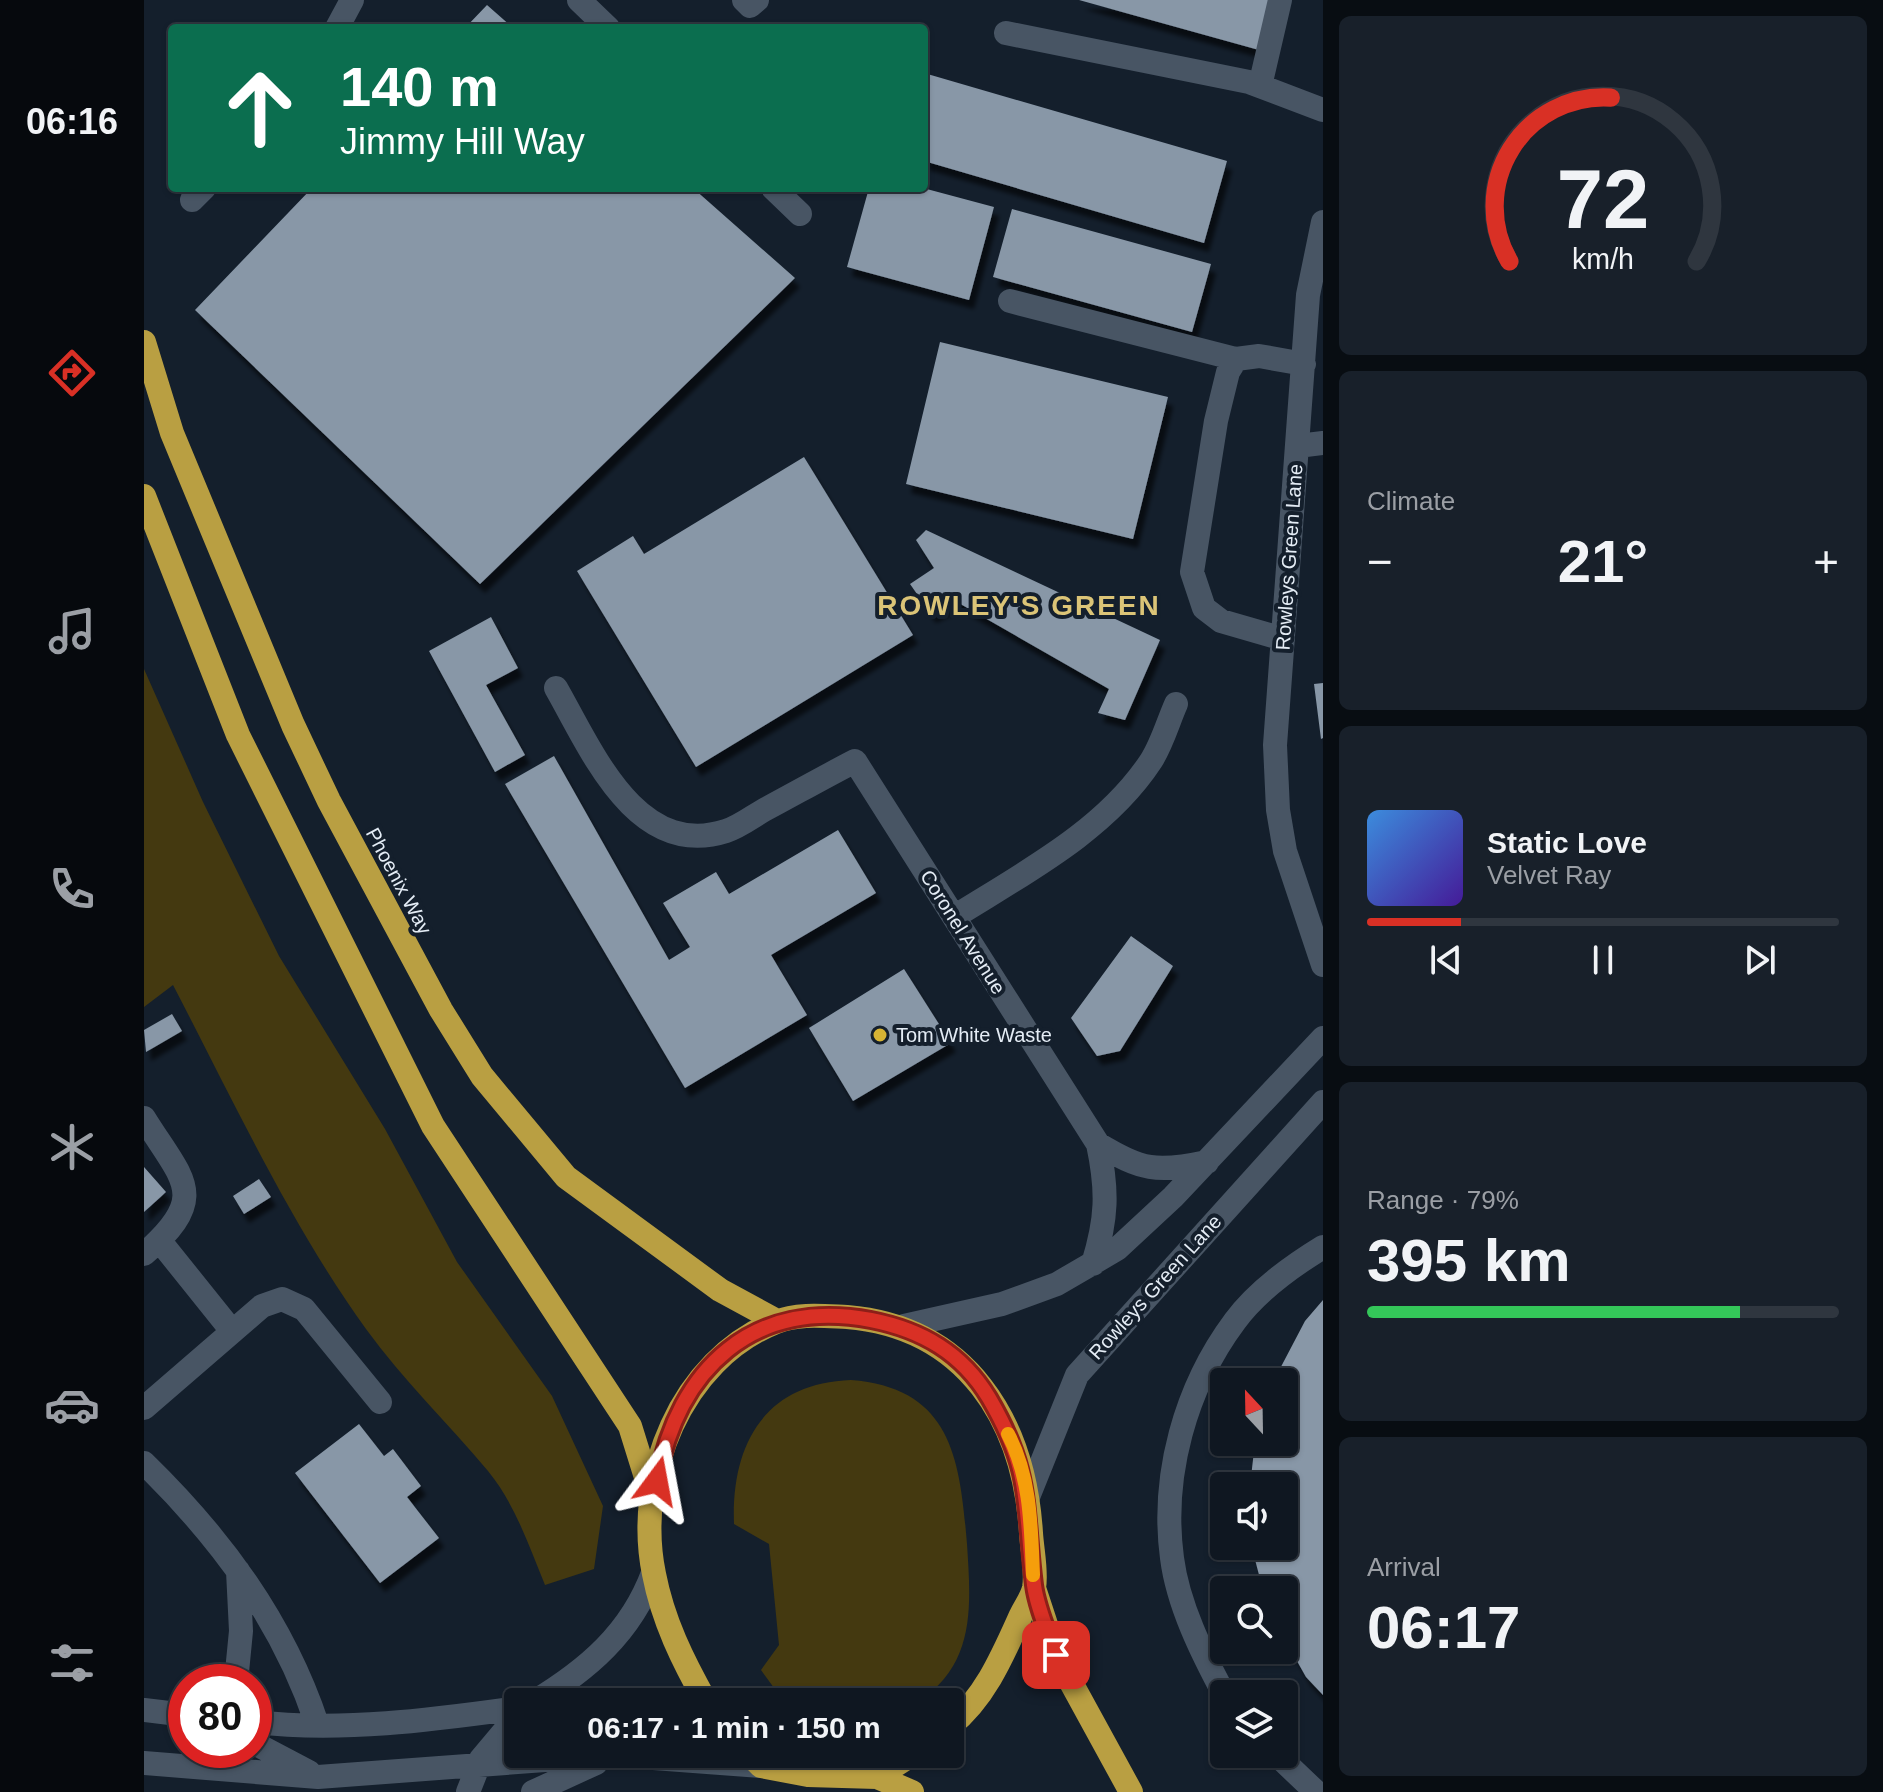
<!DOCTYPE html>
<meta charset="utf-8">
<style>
body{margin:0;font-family:Helvetica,sans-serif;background:#18202a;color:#f1f3f6;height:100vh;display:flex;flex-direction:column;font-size:30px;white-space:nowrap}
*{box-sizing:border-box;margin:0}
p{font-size:26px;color:#9b9fa5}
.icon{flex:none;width:44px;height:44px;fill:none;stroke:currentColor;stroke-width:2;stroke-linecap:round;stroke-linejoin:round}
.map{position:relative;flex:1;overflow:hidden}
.drawer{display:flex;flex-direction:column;gap:16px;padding:16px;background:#080d12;width:560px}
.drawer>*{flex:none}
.guide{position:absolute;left:24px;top:24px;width:760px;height:168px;border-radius:8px;box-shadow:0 2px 6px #0004,0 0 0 2px #2f363f;background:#0b6e4f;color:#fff;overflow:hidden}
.needle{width:52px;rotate:338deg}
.buttons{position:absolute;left:1066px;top:1368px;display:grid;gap:16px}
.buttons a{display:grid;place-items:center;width:88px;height:88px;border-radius:8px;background:#0f1721;box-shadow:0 2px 6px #0004,0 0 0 2px #2f363f;font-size:40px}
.speed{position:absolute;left:24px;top:1664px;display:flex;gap:16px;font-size:40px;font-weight:700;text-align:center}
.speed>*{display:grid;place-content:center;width:104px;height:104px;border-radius:50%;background:#0f1721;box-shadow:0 2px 6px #0004,0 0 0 2px #2f363f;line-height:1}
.speed .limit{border:12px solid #d22;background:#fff;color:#111}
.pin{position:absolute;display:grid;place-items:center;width:68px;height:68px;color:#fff;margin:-34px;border-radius:16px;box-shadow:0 4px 12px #0006}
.me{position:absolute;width:88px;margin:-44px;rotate:13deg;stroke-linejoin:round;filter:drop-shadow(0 0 6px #0008)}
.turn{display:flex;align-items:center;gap:28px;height:168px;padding:0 40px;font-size:36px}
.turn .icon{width:104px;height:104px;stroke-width:2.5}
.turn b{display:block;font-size:56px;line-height:68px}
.big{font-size:60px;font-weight:800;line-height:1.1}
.drawer .widget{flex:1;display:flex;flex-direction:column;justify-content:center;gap:12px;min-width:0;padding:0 28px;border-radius:12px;background:#18202a}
.drawer .dial{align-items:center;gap:0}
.dial svg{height:208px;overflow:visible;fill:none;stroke:#2f363f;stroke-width:7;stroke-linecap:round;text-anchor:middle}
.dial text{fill:#f1f3f6;stroke:none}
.song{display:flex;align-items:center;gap:24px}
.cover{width:96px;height:96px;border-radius:12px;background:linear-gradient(135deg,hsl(210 70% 55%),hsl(260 70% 35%))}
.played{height:8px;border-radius:4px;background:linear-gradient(90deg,#d93025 20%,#2f363f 20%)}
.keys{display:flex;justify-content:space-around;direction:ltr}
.heat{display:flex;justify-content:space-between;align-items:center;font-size:44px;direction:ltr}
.charge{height:12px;border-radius:6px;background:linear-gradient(90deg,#34c759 79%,#2f363f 0)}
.trip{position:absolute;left:360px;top:1688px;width:460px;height:80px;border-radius:8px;background:#0f1721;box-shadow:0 2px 6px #0004,0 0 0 2px #2f363f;font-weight:800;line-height:80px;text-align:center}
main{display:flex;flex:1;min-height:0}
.tab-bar{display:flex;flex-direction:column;width:144px;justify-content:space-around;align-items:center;background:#06090d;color:#9b9fa5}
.tab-bar .icon{width:56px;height:56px}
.tab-bar .on{color:#d93025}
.tab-bar b{font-size:36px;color:#f1f3f6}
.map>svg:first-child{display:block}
.green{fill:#443910}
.building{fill:#8897a7;filter:url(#shadow)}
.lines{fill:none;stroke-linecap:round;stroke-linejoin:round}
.minor{stroke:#485564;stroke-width:24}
.highway{stroke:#b99f42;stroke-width:24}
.route-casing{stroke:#8d1f18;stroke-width:20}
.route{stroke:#d93025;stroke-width:14}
.slow{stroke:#f59e0b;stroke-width:14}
.poi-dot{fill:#d7b434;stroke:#141f2c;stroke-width:3}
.labels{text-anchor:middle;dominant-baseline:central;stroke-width:8;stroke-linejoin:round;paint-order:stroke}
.street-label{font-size:20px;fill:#e4ecf5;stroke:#141f2c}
.poi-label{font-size:20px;fill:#e4ecf5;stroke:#141f2c;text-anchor:start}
.district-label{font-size:28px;font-weight:bold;letter-spacing:2px;fill:#dbc477;stroke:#141f2c}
</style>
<main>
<nav class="tab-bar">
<b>06:16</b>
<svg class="icon on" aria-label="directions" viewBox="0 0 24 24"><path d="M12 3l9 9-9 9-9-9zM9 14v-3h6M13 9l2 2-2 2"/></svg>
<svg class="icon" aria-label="music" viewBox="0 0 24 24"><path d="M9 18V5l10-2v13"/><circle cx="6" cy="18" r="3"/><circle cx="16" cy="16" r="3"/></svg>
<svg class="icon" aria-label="phone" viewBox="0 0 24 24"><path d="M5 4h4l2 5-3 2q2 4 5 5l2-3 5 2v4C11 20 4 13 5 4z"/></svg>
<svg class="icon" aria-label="climate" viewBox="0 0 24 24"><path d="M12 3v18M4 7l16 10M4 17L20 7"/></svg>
<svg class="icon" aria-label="car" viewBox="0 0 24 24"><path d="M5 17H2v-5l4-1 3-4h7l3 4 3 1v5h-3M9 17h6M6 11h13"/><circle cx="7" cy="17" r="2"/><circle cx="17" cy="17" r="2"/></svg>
<svg class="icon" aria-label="filters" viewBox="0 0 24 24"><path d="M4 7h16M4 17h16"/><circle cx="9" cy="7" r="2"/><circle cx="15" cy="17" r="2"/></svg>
</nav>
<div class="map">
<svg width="1179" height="1792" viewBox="0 0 1179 1792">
<defs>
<filter id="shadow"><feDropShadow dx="5" dy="9" stdDeviation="2" flood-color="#0009"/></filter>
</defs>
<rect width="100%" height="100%" fill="#141f2c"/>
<path class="green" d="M0,669L59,802L135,956L241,1129L313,1262L408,1396L459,1506L450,1569L401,1585C385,1546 371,1504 344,1471C304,1423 259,1380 222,1329C145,1222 90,1102 29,985L0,1007Z
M707,1380C809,1388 816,1461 823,1544C827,1606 832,1664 774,1702H647L633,1692L617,1670L635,1645L625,1544L590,1524C587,1445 620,1383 707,1380Z"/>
<path class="building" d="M935,0H1129L1115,50Z
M343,5L369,28H321Z
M780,73L1083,161L1060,243L780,161Z
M168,188H549L651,278L336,584L51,310Z
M725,188H779L850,207L825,300L703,267Z
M868,209L1067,264L1048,332L849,277Z
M796,342L1024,397L989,539L762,484Z
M660,457L769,635L552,767L433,571L489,536L500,554Z
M782,530L1016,640L981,720L954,713L965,689L813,602L787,614L766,584L790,568L772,540Z
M347,617L374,668L342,685L381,755L351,772L285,651Z
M1179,683V738L1177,739L1170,684Z
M410,756L525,960L546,947L519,903L572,872L585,894L694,830L732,893L627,955L663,1015L541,1088L361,784Z
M987,936L1029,966L976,1051L953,1056L927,1018Z
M760,969L807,1043L709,1101L665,1028Z
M28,1014L38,1031L2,1052L0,1030Z
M0,1167L22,1192L0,1212Z
M115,1179L127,1197L100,1214L89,1196Z
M1179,1300V1695L1162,1677L1140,1638V1590H1119L1109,1552L1108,1546H1140V1486H1106L1111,1442H1140V1382H1129L1161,1321Z
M215,1424L240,1456L249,1449L277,1486L263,1497L295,1538L236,1583L151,1473Z"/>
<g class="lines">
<path class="minor" d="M435,0L464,28
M600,0L606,6L613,0
M193,28L208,0
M862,33L1105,82L1179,110
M1116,86L1136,0
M629,188L656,214
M48,200L60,188
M1179,222L1164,295L1131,745L1134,810L1141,851L1179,965
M866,301L1092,359
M1154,446L1179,443
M1139,639L1077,621L1060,608L1048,572L1072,421L1084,372L1092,359L1115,356L1160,364
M412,688C447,749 492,860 582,831C595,827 608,817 620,810C650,794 680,777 711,761L954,1144C964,1191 963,1219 949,1264
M810,917C880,873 961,831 1007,761C1018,744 1024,722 1032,704
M0,1118C39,1181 67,1196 0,1254
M954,1144C998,1170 1012,1173 1063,1162
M15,1240L88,1331
M760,1326L858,1304L913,1284L973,1249L1029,1197L1179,1038
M0,1408L118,1306L138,1299L160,1309L236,1402
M0,1463C77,1538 139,1622 173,1724
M884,1497L933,1375L1179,1102
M92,1682L97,1631L94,1571
M1080,1694C1058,1653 1034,1605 1028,1558C1017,1476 1041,1388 1091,1321C1113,1291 1148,1266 1179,1247
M390,1702C443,1670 487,1633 509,1573
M0,1710L42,1715
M110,1722C197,1732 288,1720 374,1708
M110,1743L165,1772
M1132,1754L1172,1792
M0,1763L174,1777L469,1755L617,1766
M324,1792L337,1759L374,1715
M389,1792L452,1763"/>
<path class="highway" d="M0,342L28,433L149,725L185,801L297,1010L338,1076L422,1177L576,1290L633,1321
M0,496L94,735L289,1126L486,1426L509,1500
M890,1588L912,1655L987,1792
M562,1702C539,1661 519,1621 510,1574C490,1477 537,1360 632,1322C654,1313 680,1316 703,1317C823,1327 880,1421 887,1533C888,1550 893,1572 890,1588C888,1597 881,1607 877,1615C859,1655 841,1698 806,1726
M605,1754L617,1766L664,1775L733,1777L769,1754
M733,1777L768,1792"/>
</g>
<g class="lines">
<g class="route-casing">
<path id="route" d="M513,1481C534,1368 609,1298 727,1320C778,1330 818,1353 845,1398C889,1473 880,1505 890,1585C893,1608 904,1632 912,1655"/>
</g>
<use href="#route" class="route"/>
<path class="slow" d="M864,1434C887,1478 887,1527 889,1575"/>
</g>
<circle class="poi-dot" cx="736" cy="1035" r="8"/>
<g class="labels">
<g class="street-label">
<text transform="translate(1145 557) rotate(-86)">Rowleys Green Lane</text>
<text transform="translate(255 881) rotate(62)">Phoenix Way</text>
<text transform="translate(819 932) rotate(58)">Coronel Avenue</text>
<text transform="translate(1011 1287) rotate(-48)">Rowleys Green Lane</text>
</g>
<g class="poi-label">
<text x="752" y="1035">Tom White Waste</text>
</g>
<g class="district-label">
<text x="875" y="605">ROWLEY'S GREEN</text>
</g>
</g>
</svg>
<div class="buttons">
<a><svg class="needle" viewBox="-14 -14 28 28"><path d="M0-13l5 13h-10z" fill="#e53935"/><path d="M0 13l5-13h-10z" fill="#9b9fa5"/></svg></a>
<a><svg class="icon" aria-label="sound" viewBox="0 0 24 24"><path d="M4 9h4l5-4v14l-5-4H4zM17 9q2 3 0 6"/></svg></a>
<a><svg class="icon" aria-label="search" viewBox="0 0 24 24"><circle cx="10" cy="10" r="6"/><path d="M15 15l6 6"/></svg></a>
<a><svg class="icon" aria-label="layers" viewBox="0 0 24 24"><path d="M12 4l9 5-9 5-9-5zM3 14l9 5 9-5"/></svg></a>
</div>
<div class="speed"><div class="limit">80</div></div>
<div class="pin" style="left:912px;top:1655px;background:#d93025"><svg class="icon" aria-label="arrive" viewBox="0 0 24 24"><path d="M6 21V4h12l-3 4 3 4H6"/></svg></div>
<svg class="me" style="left:513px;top:1481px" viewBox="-20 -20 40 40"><path d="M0-17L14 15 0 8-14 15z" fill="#d93025" stroke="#fff" stroke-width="4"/></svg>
<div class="trip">06:17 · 1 min · 150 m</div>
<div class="guide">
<div class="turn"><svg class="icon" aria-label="ahead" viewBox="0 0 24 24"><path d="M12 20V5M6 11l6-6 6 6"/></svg><div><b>140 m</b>Jimmy Hill Way</div></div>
</div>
</div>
<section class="drawer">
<div class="widget dial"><svg viewBox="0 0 100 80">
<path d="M14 69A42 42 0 1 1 86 69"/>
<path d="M14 69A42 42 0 0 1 53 6" stroke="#d93025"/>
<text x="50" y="56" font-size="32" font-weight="700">72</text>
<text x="50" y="72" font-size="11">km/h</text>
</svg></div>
<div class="widget"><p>Climate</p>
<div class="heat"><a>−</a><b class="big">21°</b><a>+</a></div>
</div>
<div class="widget">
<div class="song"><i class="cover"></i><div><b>Static Love</b><p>Velvet Ray</p></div></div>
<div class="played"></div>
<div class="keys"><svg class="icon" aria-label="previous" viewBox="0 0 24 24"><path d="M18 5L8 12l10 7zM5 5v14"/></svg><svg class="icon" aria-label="pause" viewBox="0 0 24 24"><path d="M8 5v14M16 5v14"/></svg><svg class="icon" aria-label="next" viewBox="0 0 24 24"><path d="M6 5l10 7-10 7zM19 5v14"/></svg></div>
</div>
<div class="widget"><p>Range · 79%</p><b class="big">395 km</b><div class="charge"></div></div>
<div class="widget"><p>Arrival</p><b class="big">06:17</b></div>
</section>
</main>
